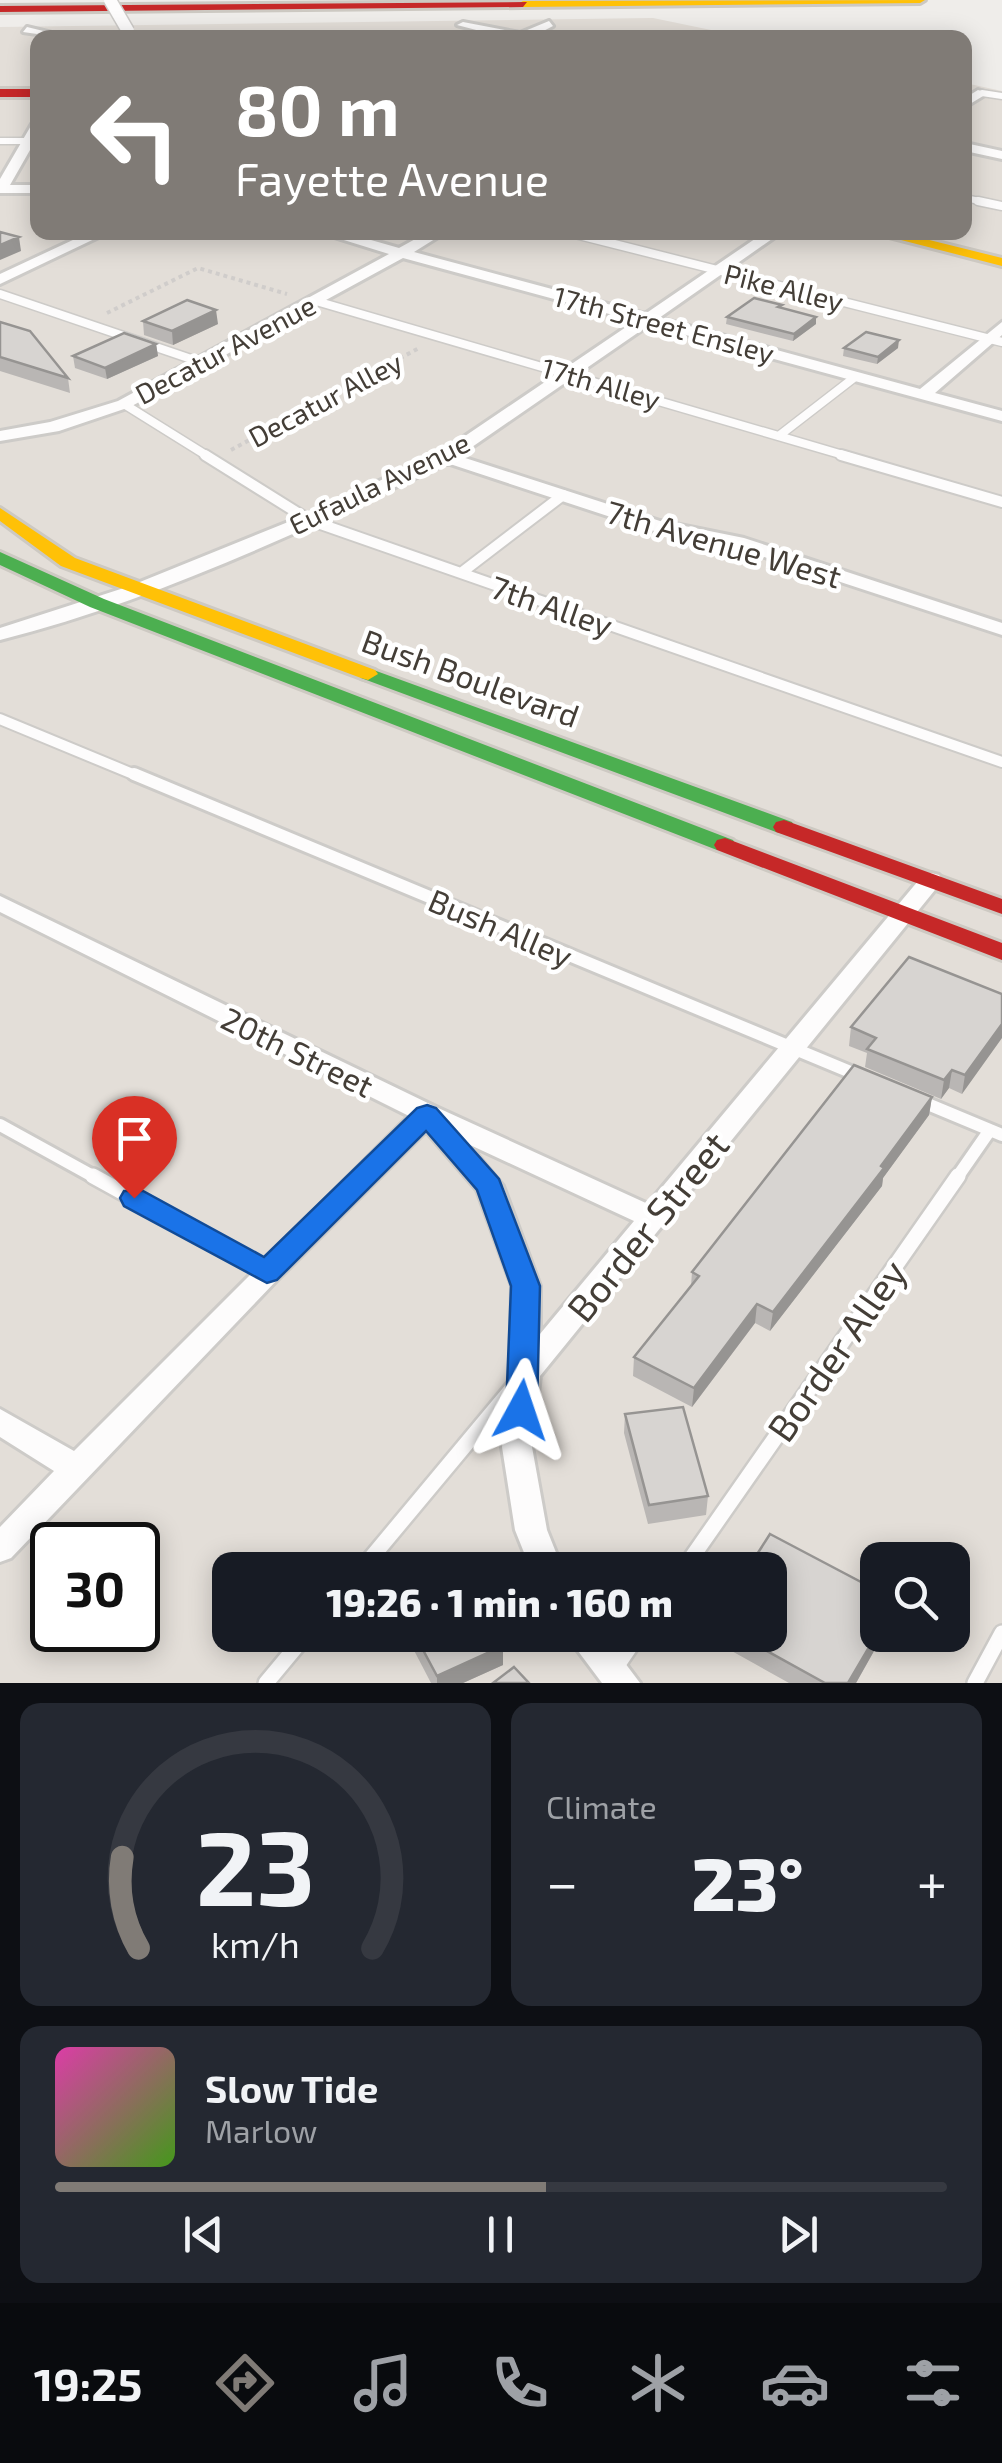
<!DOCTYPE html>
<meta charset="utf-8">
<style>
body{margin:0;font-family:"Exo 2",sans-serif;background:#242831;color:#f1f3f6;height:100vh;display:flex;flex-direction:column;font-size:38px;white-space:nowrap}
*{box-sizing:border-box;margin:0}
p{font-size:32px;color:#9ea1a6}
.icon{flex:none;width:55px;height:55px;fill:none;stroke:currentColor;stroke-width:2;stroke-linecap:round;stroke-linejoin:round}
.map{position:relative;height:1683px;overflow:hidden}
.drawer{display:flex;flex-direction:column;gap:20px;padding:20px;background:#0d0f14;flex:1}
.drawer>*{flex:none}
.top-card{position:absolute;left:30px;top:30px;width:942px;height:210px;border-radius:20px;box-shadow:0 5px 25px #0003;background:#807b76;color:#fff;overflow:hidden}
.fabs{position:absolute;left:860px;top:1542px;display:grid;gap:20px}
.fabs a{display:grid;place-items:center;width:110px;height:110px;border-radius:20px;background:#171b24;box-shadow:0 5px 25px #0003;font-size:50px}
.speed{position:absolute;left:30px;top:1522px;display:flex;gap:20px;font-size:50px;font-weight:700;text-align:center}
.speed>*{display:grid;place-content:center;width:130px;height:130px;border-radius:50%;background:#171b24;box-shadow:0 5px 25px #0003;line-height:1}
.speed .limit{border:5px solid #111;border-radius:15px;background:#fff;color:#111}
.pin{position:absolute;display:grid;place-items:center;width:85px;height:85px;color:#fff;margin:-102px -42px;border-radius:50% 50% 50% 0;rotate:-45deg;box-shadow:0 0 10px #0007}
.pin .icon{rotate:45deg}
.me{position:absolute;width:110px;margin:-55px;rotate:5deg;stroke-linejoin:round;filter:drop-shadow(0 0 8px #0008)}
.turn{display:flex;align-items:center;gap:35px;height:210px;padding:0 40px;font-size:45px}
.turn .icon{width:130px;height:130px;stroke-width:2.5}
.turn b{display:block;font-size:70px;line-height:85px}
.big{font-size:75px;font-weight:800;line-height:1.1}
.drawer .card{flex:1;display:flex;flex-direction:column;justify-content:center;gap:15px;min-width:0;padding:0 35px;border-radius:20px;background:#242831}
.drawer .dial{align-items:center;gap:0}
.dial svg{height:260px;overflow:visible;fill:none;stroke:#363941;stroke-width:7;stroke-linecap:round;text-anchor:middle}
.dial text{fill:#f1f3f6;stroke:none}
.song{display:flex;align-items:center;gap:30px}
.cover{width:120px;height:120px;border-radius:15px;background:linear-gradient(135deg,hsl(320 70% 55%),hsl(100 70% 35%))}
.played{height:10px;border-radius:5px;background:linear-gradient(90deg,#807b76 55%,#363941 55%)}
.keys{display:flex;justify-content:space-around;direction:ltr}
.heat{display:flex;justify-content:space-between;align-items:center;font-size:55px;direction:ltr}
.drawer .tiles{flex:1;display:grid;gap:20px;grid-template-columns:1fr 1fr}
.card:last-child{grid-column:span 2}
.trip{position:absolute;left:212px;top:1552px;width:575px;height:100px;border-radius:20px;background:#171b24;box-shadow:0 5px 25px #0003;font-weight:800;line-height:100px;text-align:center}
.tab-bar{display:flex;height:160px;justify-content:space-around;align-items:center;background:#090b0e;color:#9ea1a6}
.tab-bar .icon{width:70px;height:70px}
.tab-bar .active{color:#807b76}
.tab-bar b{font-size:45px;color:#f1f3f6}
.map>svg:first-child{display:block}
.residential{fill:#e3ded8;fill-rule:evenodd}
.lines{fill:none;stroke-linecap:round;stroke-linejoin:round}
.lane-far4-casing{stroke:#cdcbc8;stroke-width:9}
.lane-far3-casing{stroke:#cdcbc8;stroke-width:11}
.lane-far2-casing{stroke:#cdcbc8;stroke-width:14}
.lane-far1-casing{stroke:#cdcbc8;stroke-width:18}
.lane-casing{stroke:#cdcbc8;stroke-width:20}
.street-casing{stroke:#cdcbc8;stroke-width:6}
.fast-casing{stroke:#cdc9c2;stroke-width:6}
.slow-casing{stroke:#cdc9c2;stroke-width:6}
.jam-casing{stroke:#cdc9c2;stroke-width:6}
.path{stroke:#d0cdcb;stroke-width:4;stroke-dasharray:4 4;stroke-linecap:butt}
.lane-far4{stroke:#fdfcfc;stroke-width:6}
.lane-far3{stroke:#fdfcfc;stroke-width:8}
.lane-far2{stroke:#fdfcfc;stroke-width:10}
.lane-far1{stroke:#fdfcfc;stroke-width:12}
.lane{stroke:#fdfcfc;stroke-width:15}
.street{fill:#fdfcfc;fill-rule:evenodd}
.fast{fill:#4caf50;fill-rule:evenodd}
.slow{fill:#ffc107;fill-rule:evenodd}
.jam{fill:#c62828;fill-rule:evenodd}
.street-bridge-casing{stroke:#cdcbc8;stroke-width:15;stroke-linecap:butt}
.street-bridge{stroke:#fdfcfc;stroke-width:12}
.wall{fill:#b9b6b4}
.shaded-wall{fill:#969492}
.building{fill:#d7d4d1;stroke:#969492;stroke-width:2.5}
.route{fill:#1a73e8;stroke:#114b97;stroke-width:2.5}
.labels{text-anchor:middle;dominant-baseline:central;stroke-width:9;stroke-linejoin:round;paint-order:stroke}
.far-street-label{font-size:28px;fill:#443e37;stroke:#fff}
.street-label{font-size:32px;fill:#443e37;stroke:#fff}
.near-street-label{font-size:38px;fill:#443e37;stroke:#fff}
</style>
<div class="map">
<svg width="1002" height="1683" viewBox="0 0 1002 1683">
<rect width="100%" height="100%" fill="#efedea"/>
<path class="residential" d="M653,18L745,37L38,38V232H965V83L1002,91V1683H0V27ZM52,1545H138V1630H52ZM878,1560H952V1635H878ZM230,1570H770V1635H230Z"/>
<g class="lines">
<g class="lane-far4-casing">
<path id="lane-far4" d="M982,93L1002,96
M0,141H38
M965,198L989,203"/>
</g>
<g class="lane-far3-casing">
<path id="lane-far3" d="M978,201L1002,206
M567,232L1002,342
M0,294L203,363
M316,301L850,457
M124,404L209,457
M780,435L855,377"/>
</g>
<g class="lane-far2-casing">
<path id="lane-far2" d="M205,455L309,520L1002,762
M841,455L1002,502
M461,573L563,495
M0,719L140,777"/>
</g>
<g class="lane-far1-casing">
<path id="lane-far1" d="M134,774L860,1076
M918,1100L1002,1135
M0,1125L98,1179
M956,1179L990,1130"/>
</g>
<g class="lane-casing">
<path id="lane" d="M93,1176L267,1272
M361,1570L516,1384
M683,1570L958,1176
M614,1670L638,1635
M266,1683L306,1635
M975,1683L1002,1633"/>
</g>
<g class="street-casing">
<path id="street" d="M549,21L553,26L530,38H507L457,25L463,22L520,33Z
M27,27L64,36L65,38L23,32Z
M978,90L988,93L965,107V98Z
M38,120V136L10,185H38V193H0V179L32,124Z
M965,143L1002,151V159L965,151Z
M90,232H109L0,284V274Z
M318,232H343L399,248L428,232H446L414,252L645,314L765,232H782L659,318L920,389L1002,322V335L935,393L1002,411V421L649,325L459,456L660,521L744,538L1002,623V635L734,547L650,530L447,463C303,530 155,601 0,640V628L130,586L303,516L440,453L635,321L403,258L130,407L59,431L0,441V431L50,422L118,401L389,254Z
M931,873L939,875L943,880L939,885L540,1376L532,1447L547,1530L563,1570H531L515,1530L502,1447L510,1373L512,1286L477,1190L426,1131L277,1280L11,1558L0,1562V1527L54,1471L0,1437V1409L74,1451L409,1116L0,912V896L436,1107L648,1204L923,875ZM468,1144L634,1221L540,1334V1286L503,1186Z
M566,1635H604L640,1683H602Z"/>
</g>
<g class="fast-casing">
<path id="fast" d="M0,552L104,599L733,840L736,845L733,850H717L90,607L0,565Z
M368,668L792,822L795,827L784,834L776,832L361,678L358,674Z"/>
</g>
<g class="slow-casing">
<path id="slow" d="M925,0L920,3L523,7L518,4L523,1Z
M870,232H897L1002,258V266Z
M0,508L75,558L375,670L378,674L368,680L361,678L61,566L0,521Z"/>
</g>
<g class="jam-casing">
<path id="jam" d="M527,2L523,7L0,12V6Z
M0,89H38V97H0Z
M784,820L1002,899V914L776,832L773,827L776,822Z
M725,838L1002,943V960L717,850L714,845L717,840Z"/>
</g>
<path class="path" d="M107,313L198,268L287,294
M231,450L419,348"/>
<use href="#lane-far4" class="lane-far4"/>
<use href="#lane-far3" class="lane-far3"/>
<use href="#lane-far2" class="lane-far2"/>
<use href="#lane-far1" class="lane-far1"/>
<use href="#lane" class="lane"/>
<use href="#street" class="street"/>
<use href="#fast" class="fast"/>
<use href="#slow" class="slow"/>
<use href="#jam" class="jam"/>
<g class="street-bridge-casing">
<path id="street-bridge" d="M110,0L128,31"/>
</g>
<use href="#street-bridge" class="street-bridge"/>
</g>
<path class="wall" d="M782,305L781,308L816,324L793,341L726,324L727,317Z
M143,321L218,324L173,345L144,335Z
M0,322L68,378L70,393L0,371Z
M156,344L158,356L107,379L75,368L73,356Z
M844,348H898L877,364L843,356Z
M1002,994L962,1094L949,1088L941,1099L865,1067L867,1053L849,1046L851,1027Z
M932,1097L929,1115L883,1178L882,1186L770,1331L755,1323L692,1407L633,1376L634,1357L691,1286L692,1272Z
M625,1414L708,1496L706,1515L648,1524L624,1433Z
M406,1635H496L503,1646V1665L463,1683H431Z
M712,1635H883L856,1683H789L712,1640Z"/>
<path class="shaded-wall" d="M19,237L21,251L0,260V245Z
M216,310L218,324L173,345L172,331Z
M816,317V324L793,341L794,334Z
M899,340L898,348L877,364L878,357Z
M156,344L158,356L107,379L105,368Z
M1002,1024V1038L962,1094L965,1075Z
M952,1070L949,1088L941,1099L944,1080Z
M932,1097L929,1115L883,1178L882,1186L770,1331L773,1312Z
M757,1304L755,1323L692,1407L694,1388Z
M878,1632V1635H883L856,1683H848Z
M503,1646V1665L463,1683H437V1676Z"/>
<path class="building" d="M0,232L19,237L0,245Z
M754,298L782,305L778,307L816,317L794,334L727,317Z
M187,300L216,310L172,331L143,321Z
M0,322L30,331L68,378L0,357Z
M866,332L899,340L878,357L844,348Z
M124,333L156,344L105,368L73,356Z
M909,957L1002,994V1024L965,1075L952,1070L944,1080L867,1049L876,1038L851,1027Z
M854,1065L932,1097L881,1166L884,1168L773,1312L757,1304L694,1388L634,1357L699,1276L692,1272Z
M683,1407L708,1496L649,1505L625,1414Z
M770,1534L878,1591V1632L848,1683H825L738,1635H770V1570H747Z
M415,1635H496L503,1646L437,1676Z
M514,1667L529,1683H493Z"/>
<path class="route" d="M427,1105L436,1108L499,1179L540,1286L537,1410L532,1419L521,1422L510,1419L506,1410L511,1286L477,1190L426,1131L277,1280L267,1283L124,1206L120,1198L124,1191H143L264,1257L417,1108Z"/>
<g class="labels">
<g class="far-street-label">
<text transform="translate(784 287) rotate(14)">Pike Alley</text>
<text transform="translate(664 324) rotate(15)">17th Street Ensley</text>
<text transform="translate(225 349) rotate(-28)">Decatur Avenue</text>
<text transform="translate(601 383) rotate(16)">17th Alley</text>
<text transform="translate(325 399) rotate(-28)">Decatur Alley</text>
<text transform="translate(379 483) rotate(-26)">Eufaula Avenue</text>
</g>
<g class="street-label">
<text transform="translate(724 543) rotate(16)">7th Avenue West</text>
<text transform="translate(552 605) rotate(19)">7th Alley</text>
<text transform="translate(471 677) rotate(20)">Bush Boulevard</text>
<text transform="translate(501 927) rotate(23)">Bush Alley</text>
<text transform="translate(298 1051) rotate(26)">20th Street</text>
</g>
<g class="near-street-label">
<text transform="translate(647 1226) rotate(-51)">Border Street</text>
<text transform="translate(836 1350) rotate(-55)">Border Alley</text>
</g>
</g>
</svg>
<div class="fabs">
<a><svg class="icon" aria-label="search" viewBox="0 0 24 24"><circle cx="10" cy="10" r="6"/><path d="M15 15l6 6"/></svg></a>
</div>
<div class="speed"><div class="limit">30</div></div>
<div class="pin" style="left:134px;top:1198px;background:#d93025"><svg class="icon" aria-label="arrive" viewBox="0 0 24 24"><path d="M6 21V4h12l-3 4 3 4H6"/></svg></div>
<svg class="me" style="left:521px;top:1410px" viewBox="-20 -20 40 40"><path d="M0-17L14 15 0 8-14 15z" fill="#1a73e8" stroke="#fff" stroke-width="4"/></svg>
<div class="trip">19:26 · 1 min · 160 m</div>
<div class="top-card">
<div class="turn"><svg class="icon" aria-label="left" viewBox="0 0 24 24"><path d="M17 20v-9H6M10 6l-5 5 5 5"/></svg><div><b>80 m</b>Fayette Avenue</div></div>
</div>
</div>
<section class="drawer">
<div class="tiles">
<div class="card dial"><svg viewBox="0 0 100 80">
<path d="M14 69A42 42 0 1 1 86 69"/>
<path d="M14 69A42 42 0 0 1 9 41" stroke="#807b76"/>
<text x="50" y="56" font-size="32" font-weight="700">23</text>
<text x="50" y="72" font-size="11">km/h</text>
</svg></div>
<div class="card"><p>Climate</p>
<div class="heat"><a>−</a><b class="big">23°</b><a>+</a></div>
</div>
<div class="card">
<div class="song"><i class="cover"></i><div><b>Slow Tide</b><p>Marlow</p></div></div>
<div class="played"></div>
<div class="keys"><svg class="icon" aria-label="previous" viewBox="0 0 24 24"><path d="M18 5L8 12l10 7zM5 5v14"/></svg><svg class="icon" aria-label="pause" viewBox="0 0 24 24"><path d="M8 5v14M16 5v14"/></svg><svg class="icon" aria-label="next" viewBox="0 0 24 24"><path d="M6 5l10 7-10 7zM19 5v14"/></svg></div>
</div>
</div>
</section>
<nav class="tab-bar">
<b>19:25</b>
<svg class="icon active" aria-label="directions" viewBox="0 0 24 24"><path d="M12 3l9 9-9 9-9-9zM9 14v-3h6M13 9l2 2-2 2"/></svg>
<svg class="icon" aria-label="music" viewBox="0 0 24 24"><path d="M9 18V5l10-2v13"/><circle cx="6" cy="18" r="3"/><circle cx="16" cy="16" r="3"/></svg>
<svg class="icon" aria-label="phone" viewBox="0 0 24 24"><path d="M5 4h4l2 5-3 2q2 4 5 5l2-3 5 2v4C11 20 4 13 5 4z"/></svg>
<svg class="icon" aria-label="climate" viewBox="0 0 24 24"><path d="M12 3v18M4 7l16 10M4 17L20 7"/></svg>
<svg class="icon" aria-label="car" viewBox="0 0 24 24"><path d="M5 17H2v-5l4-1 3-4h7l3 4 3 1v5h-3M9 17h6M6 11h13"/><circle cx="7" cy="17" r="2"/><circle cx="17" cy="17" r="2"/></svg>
<svg class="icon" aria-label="filters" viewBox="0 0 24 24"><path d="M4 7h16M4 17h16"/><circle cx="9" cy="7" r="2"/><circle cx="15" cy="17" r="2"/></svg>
</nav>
